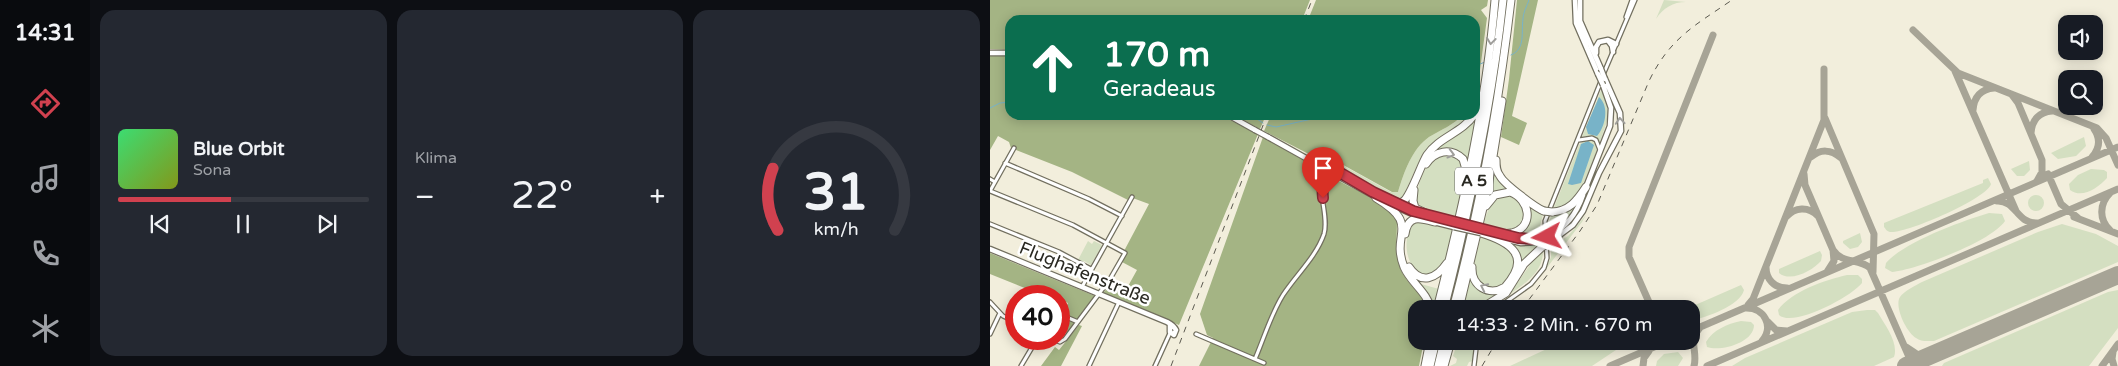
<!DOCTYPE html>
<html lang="de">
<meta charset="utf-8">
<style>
body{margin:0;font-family:"Varela Round",sans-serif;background:#242831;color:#f1f3f6;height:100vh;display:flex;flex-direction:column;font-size:19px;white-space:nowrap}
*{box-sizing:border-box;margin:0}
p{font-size:16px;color:#9ea1a6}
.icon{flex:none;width:28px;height:28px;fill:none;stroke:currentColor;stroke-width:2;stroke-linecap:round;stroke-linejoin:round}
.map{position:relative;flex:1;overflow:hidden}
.sheet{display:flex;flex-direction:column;gap:10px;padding:10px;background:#0d0f14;width:900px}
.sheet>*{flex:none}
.top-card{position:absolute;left:15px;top:15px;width:475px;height:105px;border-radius:15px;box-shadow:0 2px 12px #0003;background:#0b6e4f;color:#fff;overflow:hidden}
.tools{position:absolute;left:1068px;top:15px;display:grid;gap:10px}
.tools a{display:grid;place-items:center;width:45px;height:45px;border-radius:10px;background:#171b24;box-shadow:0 2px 12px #0003;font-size:25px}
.speed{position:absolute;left:15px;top:285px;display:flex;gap:10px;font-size:25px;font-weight:700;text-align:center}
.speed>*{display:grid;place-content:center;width:65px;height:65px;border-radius:50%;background:#171b24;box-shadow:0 2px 12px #0003;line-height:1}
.speed .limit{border:8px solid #d22;background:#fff;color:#111}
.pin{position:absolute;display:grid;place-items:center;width:42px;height:42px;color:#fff;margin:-51px -21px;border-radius:50% 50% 50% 0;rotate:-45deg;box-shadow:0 0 5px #0007}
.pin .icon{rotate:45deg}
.me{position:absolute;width:55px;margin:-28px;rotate:265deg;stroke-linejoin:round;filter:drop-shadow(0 0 4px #0008)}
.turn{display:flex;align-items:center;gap:18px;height:105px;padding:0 15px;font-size:22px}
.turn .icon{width:65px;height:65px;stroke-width:2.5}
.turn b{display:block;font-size:35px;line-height:42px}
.big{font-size:38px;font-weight:600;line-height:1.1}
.sheet .card{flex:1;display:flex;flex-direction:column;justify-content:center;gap:8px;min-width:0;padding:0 18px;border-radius:15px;background:#242831}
.sheet .dial{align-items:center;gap:0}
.dial svg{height:130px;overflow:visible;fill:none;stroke:#363941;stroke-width:7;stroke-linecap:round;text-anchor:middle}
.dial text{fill:#f1f3f6;stroke:none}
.song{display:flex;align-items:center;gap:15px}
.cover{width:60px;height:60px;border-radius:8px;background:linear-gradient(135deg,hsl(140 70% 55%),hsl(70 70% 35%))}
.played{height:5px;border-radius:2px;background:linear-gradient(90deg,#d1414f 45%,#363941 45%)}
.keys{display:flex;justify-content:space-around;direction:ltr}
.heat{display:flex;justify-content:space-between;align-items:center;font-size:28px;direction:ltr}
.sheet .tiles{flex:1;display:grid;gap:10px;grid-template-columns:repeat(3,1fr)}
.trip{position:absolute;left:418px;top:300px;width:292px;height:50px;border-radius:15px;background:#171b24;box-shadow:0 2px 12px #0003;font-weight:600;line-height:50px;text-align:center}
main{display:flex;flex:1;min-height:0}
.tabs{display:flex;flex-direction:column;width:90px;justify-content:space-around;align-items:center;background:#090b0e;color:#9ea1a6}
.tabs .icon{width:35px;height:35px}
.tabs .active{color:#d1414f}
.tabs b{font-size:22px;color:#f1f3f6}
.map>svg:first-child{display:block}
.green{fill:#d4dfc1}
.forest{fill:#a4b484}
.water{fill:#78b3c8}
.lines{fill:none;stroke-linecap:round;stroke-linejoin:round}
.stream{stroke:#78b3c8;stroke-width:1}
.taxiway{stroke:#a7a496;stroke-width:7}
.runway{stroke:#a7a496;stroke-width:18}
.street-casing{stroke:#726f5f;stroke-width:5.5}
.secondary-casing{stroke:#726f5f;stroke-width:7}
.highway-casing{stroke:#726f5f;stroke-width:9}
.street{stroke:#fff;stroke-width:3}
.secondary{stroke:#fff;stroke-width:4.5}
.highway{stroke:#fff;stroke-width:7}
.rail{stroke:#5c5a50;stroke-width:1;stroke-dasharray:6 6;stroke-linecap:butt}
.secondary-bridge-casing{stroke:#726f5f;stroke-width:7;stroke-linecap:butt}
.highway-bridge-casing{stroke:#726f5f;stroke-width:9;stroke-linecap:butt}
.secondary-bridge{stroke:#fff;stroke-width:4.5}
.highway-bridge{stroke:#fff;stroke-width:7}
.oneway{stroke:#9f9e9b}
.route-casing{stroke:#882a33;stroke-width:12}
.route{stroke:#d1414f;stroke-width:9}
.labels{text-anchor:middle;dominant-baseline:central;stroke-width:5;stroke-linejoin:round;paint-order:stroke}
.shield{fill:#fff;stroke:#696864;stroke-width:1}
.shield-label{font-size:16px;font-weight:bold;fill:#292821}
.street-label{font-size:18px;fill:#292821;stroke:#fff}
</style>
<main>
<nav class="tabs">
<b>14:31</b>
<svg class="icon active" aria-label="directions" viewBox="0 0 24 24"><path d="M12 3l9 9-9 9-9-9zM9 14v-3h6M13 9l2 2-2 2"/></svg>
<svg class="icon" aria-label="music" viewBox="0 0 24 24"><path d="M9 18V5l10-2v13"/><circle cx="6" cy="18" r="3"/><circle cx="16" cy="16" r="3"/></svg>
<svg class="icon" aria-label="phone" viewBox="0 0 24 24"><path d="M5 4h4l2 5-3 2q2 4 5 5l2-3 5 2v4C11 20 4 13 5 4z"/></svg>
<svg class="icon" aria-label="climate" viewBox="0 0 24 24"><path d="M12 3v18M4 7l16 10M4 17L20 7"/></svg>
</nav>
<section class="sheet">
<div class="tiles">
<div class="card">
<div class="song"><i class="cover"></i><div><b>Blue Orbit</b><p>Sona</p></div></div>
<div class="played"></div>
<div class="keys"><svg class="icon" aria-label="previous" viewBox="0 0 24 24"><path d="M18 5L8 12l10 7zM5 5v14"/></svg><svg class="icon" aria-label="pause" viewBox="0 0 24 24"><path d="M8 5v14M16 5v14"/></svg><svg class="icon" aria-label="next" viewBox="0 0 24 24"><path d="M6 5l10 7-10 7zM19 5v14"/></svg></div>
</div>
<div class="card"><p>Klima</p>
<div class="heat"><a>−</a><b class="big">22°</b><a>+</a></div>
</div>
<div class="card dial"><svg viewBox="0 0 100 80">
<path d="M14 69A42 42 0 1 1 86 69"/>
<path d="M14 69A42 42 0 0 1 11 31" stroke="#d1414f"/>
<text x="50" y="56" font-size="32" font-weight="700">31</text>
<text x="50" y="72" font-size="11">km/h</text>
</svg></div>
</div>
</section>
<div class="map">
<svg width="1128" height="366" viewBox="0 0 1128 366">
<rect width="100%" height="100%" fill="#f2eedc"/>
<path class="green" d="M674,0L696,2C683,2 673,8 666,19Z
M612,88C622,112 618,120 609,144L606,138L598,136L592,137Z
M490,106L478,165L472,154L441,155C461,134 476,134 490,106Z
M473,115H479L474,121L438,148L431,157L412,199C395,201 361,178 346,168L347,162L401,192H408C414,172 422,149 439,137C451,130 463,125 473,115Z
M1094,137L1096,146L1086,156L1068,159L1061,153Z
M598,139L604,142L607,150L590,192L580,204L563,210L589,145L594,140Z
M458,155L468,159L472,165L474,181L465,221L443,215L427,205C424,194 434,163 446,157C449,155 454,155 458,155Z
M1039,161L1040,170L1034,176H1027L1021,169Z
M505,166L518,187V190L496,204Z
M1101,169L1114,170L1117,172V178C1108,188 1092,199 1080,190L1079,184L1088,175Z
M998,178L1001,184C998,198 916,234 900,232C896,231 896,229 894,227V223L993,183V180Z
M1038 203a8 8 0 1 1 16 0a8 8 0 1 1-16 0Z
M517,196C536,199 541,226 520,231C513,233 500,229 493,228C497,212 499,200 517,196Z
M589,203L573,226L559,234V223L561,215L576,212Z
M539,206L553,214L550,226V236L536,238L521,235L532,230Z
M999,213L1012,214L1015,221C1001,242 925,270 902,272L895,268L896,263C914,242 972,221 999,213Z
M596,215L592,222L556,269L561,257V246L578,236Z
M427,222L463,230C461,239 460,252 455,261C434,298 404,256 422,223Z
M1072,224L1106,234L1128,246V262L944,341C937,341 931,342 926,338C916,332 904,306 910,297C913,292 926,285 932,282L1048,232Z
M870,233L872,242L868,247L860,249L853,243V241Z
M491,236C522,244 540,264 508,288L493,287C479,266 486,258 491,236Z
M98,241L102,244L104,241L112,245L101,265L94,261L92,263L88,260Z
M517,242L534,245L552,244C531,258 530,276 515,291C504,302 485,309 471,309L480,273L484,283L508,292L528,266Z
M553,251C553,273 535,283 519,295L544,259Z
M830,251L832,255L831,261C823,270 801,283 789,273V269Z
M415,263L427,277L449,275L439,282L432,280L431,284L449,289L446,309H443L422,277Z
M857,275H868L872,279V283C861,297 803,328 789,315L788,310C802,291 835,280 857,275Z
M751,285L754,290C750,306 716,317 701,321V309H696Z
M1128,290V328L1099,366H952L954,363L1118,292Z
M877,310H885L888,313C895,325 909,343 904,357L884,366H742L755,358L862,312Z
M751,321L761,322L764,325C764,343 730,352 717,347L716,342C723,330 737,324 751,321Z
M468,341H483V361L479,362L477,366H460L466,363L467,359L463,356Z
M574,341H629V346L626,350L602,366H520Z
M688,352L693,358L688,366H666L667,361L674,354Z"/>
<path class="forest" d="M0,0H320L312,20H20V50L0,49Z
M326,0H498L497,6L491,10L497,18L487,92L485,96V20H318Z
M527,0H548L522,116L537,123L529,145L511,137L519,79Z
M0,56H20V115H230L268,134L189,325L113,293L124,281L137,288L147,270L132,262L137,252L134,251L159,204L140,197L138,200L82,172L21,148L19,142L8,136L0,150Z
M244,115H276L270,129Z
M281,115H473C463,125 451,130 439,137C422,149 414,172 408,192H402L346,161L342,165H340L274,131Z
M273,137L324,166L329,169L333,180L337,182L341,178L347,180C367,191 395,201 407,221C407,238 404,259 413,274C421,288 432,293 438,309H426V341H434L429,366H209L223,338L217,335L210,314Z
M0,253L105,296V298L77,333L69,330V323L78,303L69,299V296H62L53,292L52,295L0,274Z
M89,325L92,326L71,366H51L65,347L69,350Z"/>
<path class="water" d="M609,97C620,107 615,127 607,136L598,134L596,127Z
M598,141L604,145L591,183L582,185L578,184L591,144Z"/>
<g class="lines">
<path class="stream" d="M521,55C536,49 531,32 533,19C533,13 537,6 539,0
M485,66L495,62
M0,108L10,103L20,102
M261,115L273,123
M277,125L286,127L340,115"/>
<path class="taxiway" d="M923,30L968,73L1107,128L1116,138L1128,165
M965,71L1026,211
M1022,95L1028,103L1052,160V172L1047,181
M983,110C984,97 991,89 1004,88
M835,118L884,234L883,272
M1041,133C1042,120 1049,112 1062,111
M821,157C830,149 841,149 851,158
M1102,157C1110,148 1111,139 1104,129
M814,174L815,185L843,250
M1058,174L1071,204L1088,218
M1120,193C1109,204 1109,220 1120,230
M1007,201C1026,200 1027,224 1047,223
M796,217C805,207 818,206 828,216
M1084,217L1128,234
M776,267C776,279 784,288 797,288
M837,272L844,261L843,250C852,264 869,258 880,268L923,366
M1116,280L1128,274
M1081,295L1109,284L1128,281
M758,305L763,299L834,120V69
M755,308C775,307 784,327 772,341
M662,309L639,257V247L723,35
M777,321L786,330L797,331
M701,331L1128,147
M916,347L928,355H943
M1123,352L1122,359L1124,366
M620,366L678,341
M653,366L654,358L659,351
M704,366C708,352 698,341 709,329
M717,366L1128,189
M932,366L942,355
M1112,366L1128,344"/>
<path class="runway" d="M916,366L1128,275"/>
<g class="street-casing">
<path id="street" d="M636,17L642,0
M613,75L645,0
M589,140L602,138L606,140L610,150
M15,163L99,199L132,216
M0,179L5,182
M0,191L83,225L135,253L120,279L75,339L70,342L62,339
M0,191L24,148
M0,224L69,252L101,269
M92,287L142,197
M0,302L13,316L26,322
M506,309L541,284L554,268L557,258L555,221L611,81
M74,316L88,322
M70,323L76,311
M0,334L10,313
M206,334L274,363
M265,359C274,338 281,314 293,295C306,275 326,257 334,234C340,214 323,187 338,170
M31,366L47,339
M99,366L129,302
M165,366L180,333
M484,366L487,341"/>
</g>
<g class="secondary-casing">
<path id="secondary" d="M585,0L586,23L608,74
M590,0V21L611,69
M619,42L622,46L623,52
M0,53H20
M606,53V47L609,42L618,40L626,44
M238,115L265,130
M278,137L384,196
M324,159L385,193
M596,187L620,126L621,108L613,85
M398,203L429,217
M412,207L433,215
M445,218L465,223
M444,222L464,227
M515,236L535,239L554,238
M559,236C577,227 587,213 593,195
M567,237L583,225L593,211L609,173L631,131L630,113L615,79
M510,238L531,243L551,242
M0,249L177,322C181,324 184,326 186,330L184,335L180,332V324"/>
</g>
<g class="highway-casing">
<path id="highway" d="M506,160C506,166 506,171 510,176C514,184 546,208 554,211
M436,164C445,151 460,147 473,159L477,173
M424,190L423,201L425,208L446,218
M383,192C390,195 404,205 412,202C420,199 431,164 437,155C449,137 472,133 484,115
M386,198C432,226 400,232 414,267C421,283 437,292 441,309
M562,212C579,211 587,201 596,187
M495,230C503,232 513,235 522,233C545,227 540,199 520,192L505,195L496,206
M415,234C418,214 430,218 445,222
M560,242L568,237
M419,267C431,285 446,279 457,263
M482,267C481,286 499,297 515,287C543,256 520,242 491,233
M447,309C473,207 496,105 505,0
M454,309C480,207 502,105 513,0
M463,309C490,207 509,104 521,0
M469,309L498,187L512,101
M490,309L516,293L534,264L552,247
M435,366L440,341
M440,366L446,341
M448,366L454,341
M454,366L461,341"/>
</g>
<use href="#street" class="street"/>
<use href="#secondary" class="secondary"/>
<use href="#highway" class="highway"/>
<path class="rail" d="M314,20L322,0
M532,309L590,231L607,205L659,81C680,38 704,26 742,0
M181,366L277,115
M492,366L507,341"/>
<g class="secondary-bridge-casing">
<path id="secondary-bridge" d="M611,69L615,79
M608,74L613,85
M265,130L278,137
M465,223L492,230
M464,227L491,233
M554,238L559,236"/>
</g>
<g class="highway-bridge-casing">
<path id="highway-bridge" d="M554,211L562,212
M552,247L560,242"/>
</g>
<use href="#secondary-bridge" class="secondary-bridge"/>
<use href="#highway-bridge" class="highway-bridge"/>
</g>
<defs><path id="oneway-chevron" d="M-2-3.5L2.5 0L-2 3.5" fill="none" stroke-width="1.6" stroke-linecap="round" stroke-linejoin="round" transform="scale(1.25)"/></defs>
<g class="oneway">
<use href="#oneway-chevron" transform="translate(501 41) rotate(97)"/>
<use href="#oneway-chevron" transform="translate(630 121) rotate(-94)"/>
<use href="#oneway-chevron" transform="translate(461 154) rotate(15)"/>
<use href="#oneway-chevron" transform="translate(494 287) rotate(-154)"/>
</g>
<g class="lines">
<g class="route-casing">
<path id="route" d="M333,198C332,188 332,174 342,168L383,192L423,211L528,238L543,239L557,237"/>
</g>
<use href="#route" class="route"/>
</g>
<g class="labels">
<rect class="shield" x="465" y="167.5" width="38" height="27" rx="4"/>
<g class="shield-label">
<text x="484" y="181">A 5</text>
</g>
<g class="street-label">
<text transform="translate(95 273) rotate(22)">Flughafenstraße</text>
</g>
</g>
</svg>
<div class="tools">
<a><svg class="icon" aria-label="sound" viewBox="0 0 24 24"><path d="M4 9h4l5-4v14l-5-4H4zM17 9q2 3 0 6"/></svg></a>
<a><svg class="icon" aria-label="search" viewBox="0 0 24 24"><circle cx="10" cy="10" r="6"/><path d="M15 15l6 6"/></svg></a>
</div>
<div class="speed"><div class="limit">40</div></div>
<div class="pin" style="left:333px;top:198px;background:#d93025"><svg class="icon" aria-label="arrive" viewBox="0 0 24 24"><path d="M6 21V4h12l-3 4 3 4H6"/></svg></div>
<svg class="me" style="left:557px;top:237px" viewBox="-20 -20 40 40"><path d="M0-17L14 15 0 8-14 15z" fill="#d1414f" stroke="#fff" stroke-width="4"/></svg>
<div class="trip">14:33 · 2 Min. · 670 m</div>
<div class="top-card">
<div class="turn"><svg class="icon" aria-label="ahead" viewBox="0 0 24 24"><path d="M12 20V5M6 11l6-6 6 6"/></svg><div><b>170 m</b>Geradeaus</div></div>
</div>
</div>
</main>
